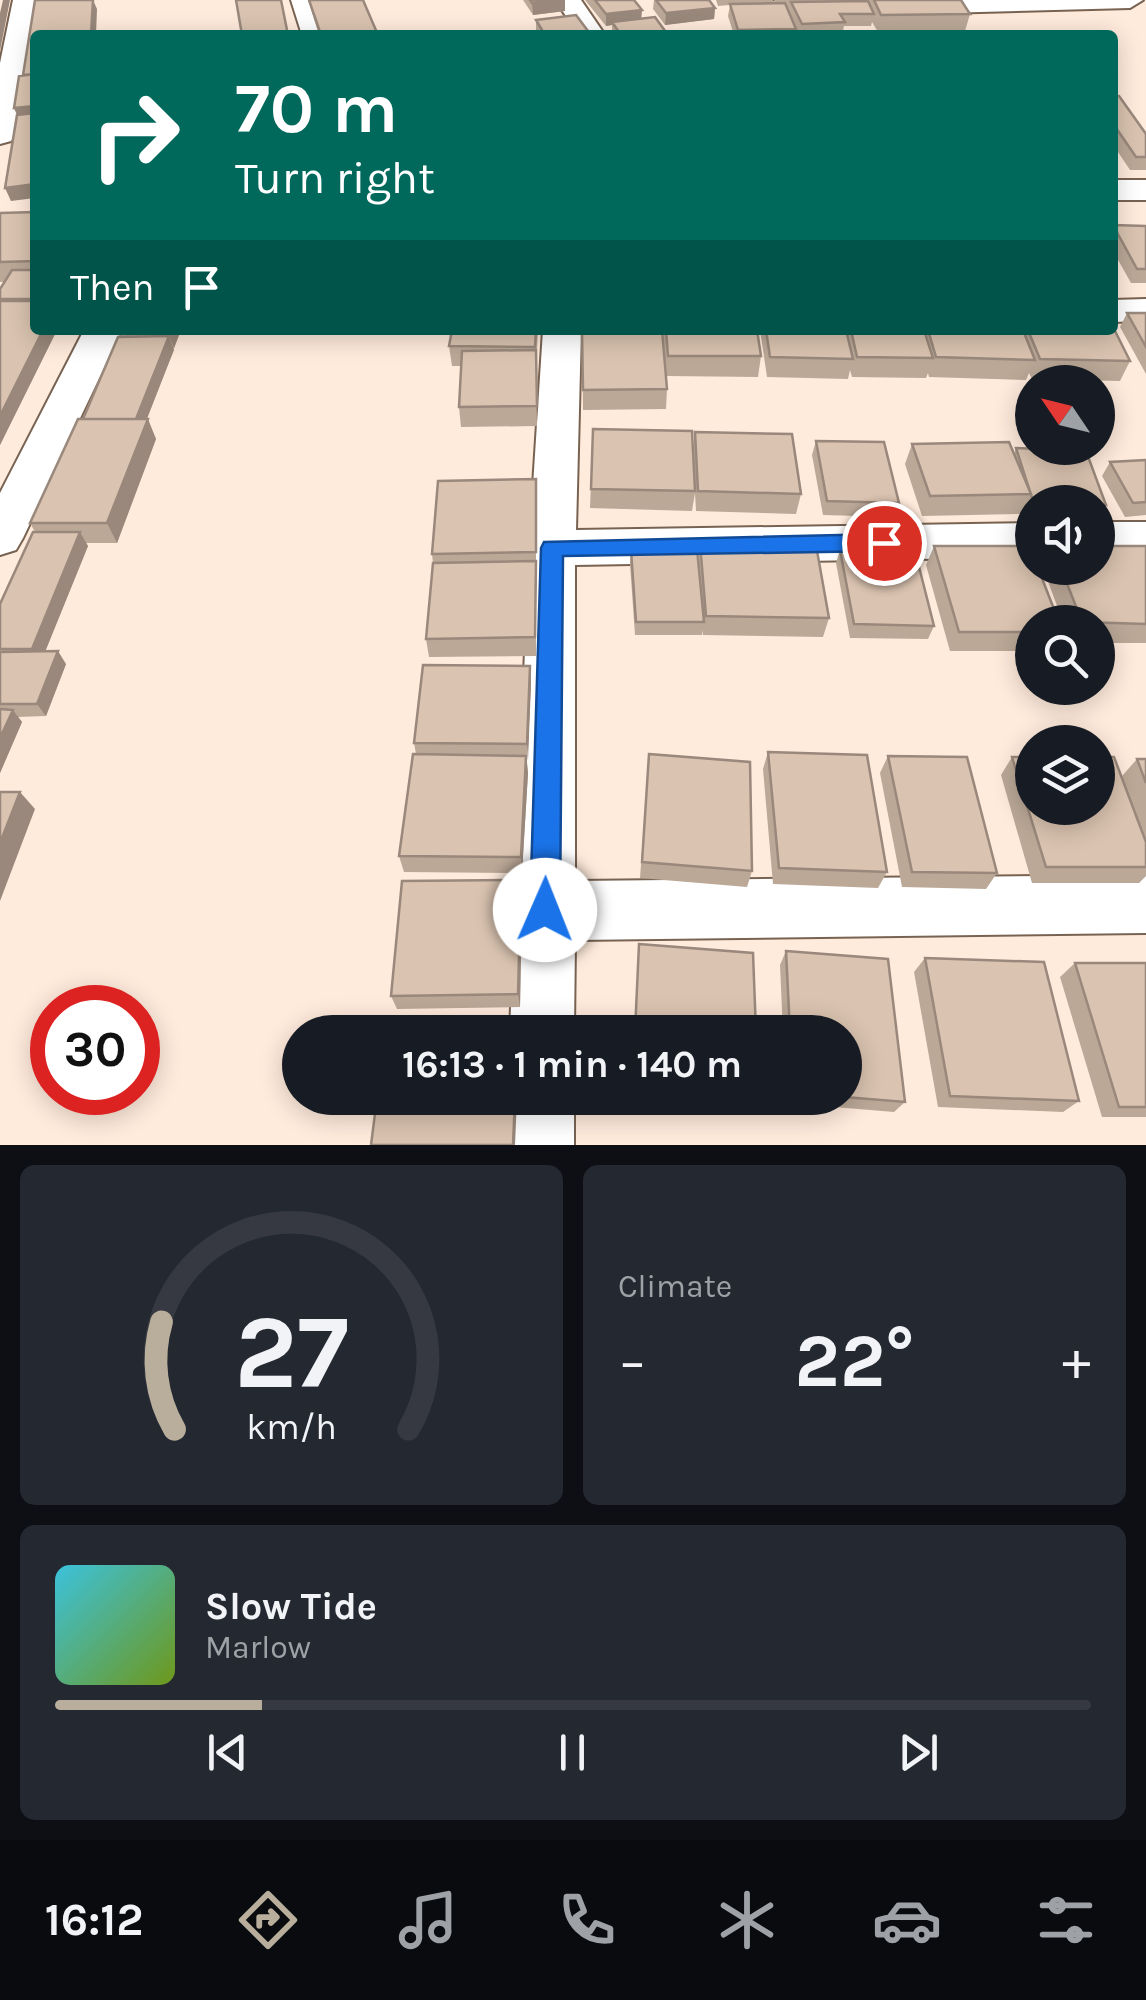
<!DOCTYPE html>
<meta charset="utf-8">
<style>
body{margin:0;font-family:Karla,sans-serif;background:#242831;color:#f1f3f6;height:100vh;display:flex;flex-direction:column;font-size:38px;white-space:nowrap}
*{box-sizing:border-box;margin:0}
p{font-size:32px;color:#9ea1a6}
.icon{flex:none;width:55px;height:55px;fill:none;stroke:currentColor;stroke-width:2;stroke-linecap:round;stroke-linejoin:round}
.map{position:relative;height:1145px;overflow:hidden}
.side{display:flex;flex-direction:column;gap:20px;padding:20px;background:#0d0f14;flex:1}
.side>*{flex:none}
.top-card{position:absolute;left:30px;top:30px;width:1088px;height:305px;border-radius:10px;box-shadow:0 5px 25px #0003;background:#00695c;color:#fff;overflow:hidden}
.needle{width:65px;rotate:305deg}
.tools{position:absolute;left:1015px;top:365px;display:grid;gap:20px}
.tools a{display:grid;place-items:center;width:100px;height:100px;border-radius:50%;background:#171b24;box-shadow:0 5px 25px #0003;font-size:50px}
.speed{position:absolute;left:30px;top:985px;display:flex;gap:20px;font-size:50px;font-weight:700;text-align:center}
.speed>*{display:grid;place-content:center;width:130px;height:130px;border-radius:50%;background:#171b24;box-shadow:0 5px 25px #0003;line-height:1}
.speed .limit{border:15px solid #d22;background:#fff;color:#111}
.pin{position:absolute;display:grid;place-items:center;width:85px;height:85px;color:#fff;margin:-42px;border:5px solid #fff;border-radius:50%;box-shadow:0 2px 10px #0007}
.me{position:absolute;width:110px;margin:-55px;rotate:1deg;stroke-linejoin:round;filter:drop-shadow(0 0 8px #0008)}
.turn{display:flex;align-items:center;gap:35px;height:210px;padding:0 40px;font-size:45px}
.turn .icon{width:130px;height:130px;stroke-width:2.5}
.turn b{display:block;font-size:70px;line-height:85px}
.then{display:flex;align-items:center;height:95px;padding:0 40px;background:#0003;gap:20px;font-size:38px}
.big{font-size:75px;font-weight:700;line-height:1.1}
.side .tile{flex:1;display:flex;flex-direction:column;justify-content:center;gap:15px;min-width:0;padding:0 35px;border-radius:15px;background:#242831}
.side .dial{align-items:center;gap:0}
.dial svg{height:260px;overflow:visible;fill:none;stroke:#363941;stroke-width:7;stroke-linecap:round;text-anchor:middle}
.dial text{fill:#f1f3f6;stroke:none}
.song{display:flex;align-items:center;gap:30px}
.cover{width:120px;height:120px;border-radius:15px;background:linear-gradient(135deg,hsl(190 70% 55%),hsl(80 70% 35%))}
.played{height:10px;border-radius:5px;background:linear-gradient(90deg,#b8ae9b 20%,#363941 20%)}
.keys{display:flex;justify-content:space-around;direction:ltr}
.heat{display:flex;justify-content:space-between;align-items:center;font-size:55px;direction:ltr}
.side .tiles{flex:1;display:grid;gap:20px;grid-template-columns:1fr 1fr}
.tile:last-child{grid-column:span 2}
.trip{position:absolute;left:282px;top:1015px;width:580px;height:100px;border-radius:50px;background:#171b24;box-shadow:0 5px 25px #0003;font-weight:700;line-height:100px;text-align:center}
.dock{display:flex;height:160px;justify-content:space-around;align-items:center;background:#090b0e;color:#9ea1a6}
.dock .icon{width:70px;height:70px}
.dock .on{color:#b8ae9b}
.dock b{font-size:45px;color:#f1f3f6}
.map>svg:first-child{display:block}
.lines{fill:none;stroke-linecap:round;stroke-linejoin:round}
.minor-casing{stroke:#786352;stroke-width:4}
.minor{fill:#fff;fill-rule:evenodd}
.wall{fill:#bba897}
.shaded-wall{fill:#99887b}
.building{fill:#dac3b0;stroke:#99887b;stroke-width:2.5}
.route{fill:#1a73e8;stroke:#114b97;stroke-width:2.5}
</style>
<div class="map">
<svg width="1146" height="1145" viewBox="0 0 1146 1145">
<rect width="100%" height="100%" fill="#ffebdc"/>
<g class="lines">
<g class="minor-casing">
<path id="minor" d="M13,0H39L15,135L11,141L0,144V63Z
M291,0H317L328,35H302Z
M555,0H581L605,35H579Z
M840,0H1143L1130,8L753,18L740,10L753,2Z
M1112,180H1146V200H1112Z
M1146,299V321L1112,322V300Z
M84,330H122L23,538L16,550L0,555V493Z
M543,330H581L576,530L1032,523V557L575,565V881L1146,875V933L575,940L574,1032H510L529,548Z
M1098,522H1146V556H1098Z
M506,1098H574V1145H504Z"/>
</g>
<use href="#minor" class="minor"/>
</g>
<path class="wall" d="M308,0H363L378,35H319Z
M523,0H565V11L533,15Z
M585,0H634L641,18L668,35H612V25L606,26Z
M654,0H709L715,8L714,19L665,25L653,9Z
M716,0H773L772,4H775L774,0H989H961L970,14L965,31L878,32L872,22L871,26H844L842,35H800L790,15L796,29L795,35H734L728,16L730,5L718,6Z
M536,20L591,35H538L536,32Z
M1112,96L1146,134V170H1130L1112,143Z
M35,212V330H57L0,445V289L4,282H0V213Z
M1113,225L1146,226V283H1131L1112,249Z
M1127,313H1146V374L1120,327Z
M118,330H181L147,419L156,439L117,543H86L88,546L45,651L66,664L46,716L18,717L22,722L0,773V604L35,532L30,523L83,419L121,337Z
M452,330H538L536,370L537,426L461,427L459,407L461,366H452L449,346Z
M582,330L667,389L666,409L583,410Z
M663,330H757L761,356L758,377L666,376Z
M760,330H1112L1130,361L1120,381L1032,379L1029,373L1026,380L929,377L928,373L926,378L852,377L850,370L848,379L767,377Z
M593,429L693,449L695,432L801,494L796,514L696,511L695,493L692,511L590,508Z
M816,441L899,503L894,517L823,515L812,455Z
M912,444L1014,454L1016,448L1106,505L1098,518V502H1032V515H1026L1024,508L1021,514L922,516L905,464Z
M1146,460V515L1125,517L1102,476L1110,462Z
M536,479V656L429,657L426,639L433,563L432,554Z
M700,543L829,618L823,637L703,635V630L702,635H635L630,564L631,550L698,559Z
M934,546L1032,622V651H950L926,565Z
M1146,546V643H1098V622H1063L1043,568H1098Z
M840,550L934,626L928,639L850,638L836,563Z
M530,666L531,684L527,761L528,773L522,873L404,872L399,856L416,754L414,743Z
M768,752L887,872L878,888L773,884L763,769Z
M649,754L752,871L747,887L640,878Z
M888,756L997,873L986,889L902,887L880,773Z
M1012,757L1145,840L1122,776L1137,759H1146V876L1139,883H1032L1001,775Z
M521,880L522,895L520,1007L397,1009L391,996Z
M639,944L756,1032H634Z
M786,951L905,1102L894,1112L786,1103V1098H845V1032H783L780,965Z
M925,958L1079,1101L1063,1112L938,1107L914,972Z
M1075,963H1146V1117H1102L1060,977Z"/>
<path class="shaded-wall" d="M3,0H10L0,51V13Z
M93,0L97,9L96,35H91Z
M557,0H565V11L533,15L532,3Z
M715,8L714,19L665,25L666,13Z
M642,10L641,22H612V25L606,26V14Z
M35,106V126L22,127L14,108Z
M35,184V198L11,201L5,188Z
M43,330H57L0,445V416Z
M167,330H181L174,348Z
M169,336L174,350L140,436L134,422Z
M148,419L156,439L117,543L107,523Z
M80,532L88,546L41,662L32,649Z
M58,651L66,664L46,716L37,704Z
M530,666L531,684L528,761L527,744Z
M13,710L22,722L0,773V738Z
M526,756L528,773L522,873L521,857Z
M20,792L35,809L0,901V843Z
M521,880L522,895L520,1007L518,994Z
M515,1098H517L515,1145H513Z"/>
<path class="building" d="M35,0H93L91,35H35V74L23,75Z
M236,0H281L288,35H242Z
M309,0H363L378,35H321Z
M530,0H557L532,3Z
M595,0H634L642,10L606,14Z
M656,0H709L715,8L666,13Z
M874,0H961L970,14L881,15Z
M868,1L874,14H840L845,22L802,24L791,2Z
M785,3L796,29L738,30L730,4Z
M576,15L591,35H545L536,20Z
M655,17L668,35H621L612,22Z
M35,74V106L14,108L19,76Z
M1112,96H1119L1146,134V157H1136L1112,122Z
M35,113V184L5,188L17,115Z
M35,212V261L0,262V213Z
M1113,225L1146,226V269H1137Z
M12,270H35V299H0V289Z
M0,301H35V330H43L0,416Z
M1127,313H1146V347Z
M1112,325L1130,361L1040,359L1028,330H1112Z
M452,330H536L535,347L449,346Z
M582,330H662L667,389L583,390Z
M666,330H757L761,356H668Z
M766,330H846L853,359L770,357Z
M851,330H924L933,358L857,357Z
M928,330H1023L1035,360L936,357Z
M169,336L136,419H83L118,337Z
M536,350L537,406L459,407L462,351Z
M78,419H148L107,523H30Z
M593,429L692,431L695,491L591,489Z
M695,432L792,434L801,494L698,491Z
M816,441L884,442L899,503L827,501Z
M1009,442L1031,494L930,496L912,444Z
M1016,448L1086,451L1106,505L1098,504V502L1033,501Z
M1146,460V502L1133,503L1110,462Z
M536,479V552L432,554L438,481Z
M33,532H80L32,649H0V604Z
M700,543L816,545L829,618L706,616Z
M934,546H1030L1032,552V568H1038L1059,622H1032V632H959Z
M1098,546H1146V624L1082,622L1061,568H1098Z
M697,549L704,622H636L631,550Z
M840,550L915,551L934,626L854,624Z
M536,561L535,637L426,639L433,563Z
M58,651L37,704H0V652Z
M423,665L530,666L527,744L414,743Z
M0,709L13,710L0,738Z
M768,752L867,755L887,872L779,868Z
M413,754L526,756L521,857L399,856Z
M649,754L750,762L752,871L642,862Z
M888,756L967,757L997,873L912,872Z
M1012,757H1032V808H1098V757H1114L1146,842V867H1046Z
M1137,759H1146V783Z
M0,792H20L0,843Z
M521,880L518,994L391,996L402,881Z
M639,944L753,953L756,1032H635Z
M786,951L888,959L905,1102L845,1097V1032H790Z
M925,958L1044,962L1079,1101L950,1096Z
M1075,963H1146V1107H1119Z
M386,1024L518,1025V1032H385Z
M377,1098H515L513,1145H371Z"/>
<path class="route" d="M884,534L896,543L884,551L563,556L560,910L555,921L545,925L535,921L530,910L541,548L544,542Z"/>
</svg>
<div class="tools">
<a><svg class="needle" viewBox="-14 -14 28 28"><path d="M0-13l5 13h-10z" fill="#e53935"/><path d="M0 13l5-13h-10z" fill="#9ea1a6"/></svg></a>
<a><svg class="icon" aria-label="sound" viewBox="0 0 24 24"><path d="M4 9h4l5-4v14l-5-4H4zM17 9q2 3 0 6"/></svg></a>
<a><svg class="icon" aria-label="search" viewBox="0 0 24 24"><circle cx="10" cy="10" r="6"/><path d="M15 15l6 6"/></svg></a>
<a><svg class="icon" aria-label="layers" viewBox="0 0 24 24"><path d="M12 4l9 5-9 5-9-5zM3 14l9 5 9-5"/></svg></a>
</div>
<div class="speed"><div class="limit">30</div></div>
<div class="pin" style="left:884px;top:543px;background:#d93025"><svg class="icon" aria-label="arrive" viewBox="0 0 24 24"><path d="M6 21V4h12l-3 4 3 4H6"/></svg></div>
<svg class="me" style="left:545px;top:910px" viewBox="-20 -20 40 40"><circle r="19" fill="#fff"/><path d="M0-13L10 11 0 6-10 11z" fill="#1a73e8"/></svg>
<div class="trip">16:13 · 1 min · 140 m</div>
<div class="top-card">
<div class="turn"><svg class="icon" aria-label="right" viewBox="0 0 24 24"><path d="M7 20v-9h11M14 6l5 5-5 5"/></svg><div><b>70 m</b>Turn right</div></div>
<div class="then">Then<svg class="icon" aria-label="arrive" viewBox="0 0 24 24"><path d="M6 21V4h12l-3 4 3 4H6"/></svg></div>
</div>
</div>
<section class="side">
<div class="tiles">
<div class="tile dial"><svg viewBox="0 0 100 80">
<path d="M14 69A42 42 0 1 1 86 69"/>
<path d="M14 69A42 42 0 0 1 10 36" stroke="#b8ae9b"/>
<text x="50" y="56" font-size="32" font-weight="700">27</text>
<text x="50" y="72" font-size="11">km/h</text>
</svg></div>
<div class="tile"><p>Climate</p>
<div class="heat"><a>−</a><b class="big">22°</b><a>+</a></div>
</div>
<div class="tile">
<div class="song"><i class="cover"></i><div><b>Slow Tide</b><p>Marlow</p></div></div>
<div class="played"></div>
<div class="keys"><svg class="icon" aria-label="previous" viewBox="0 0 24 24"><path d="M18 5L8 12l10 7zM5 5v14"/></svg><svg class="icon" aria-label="pause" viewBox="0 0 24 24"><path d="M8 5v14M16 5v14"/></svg><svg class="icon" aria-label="next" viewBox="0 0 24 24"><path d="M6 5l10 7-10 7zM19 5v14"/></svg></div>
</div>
</div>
</section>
<nav class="dock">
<b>16:12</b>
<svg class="icon on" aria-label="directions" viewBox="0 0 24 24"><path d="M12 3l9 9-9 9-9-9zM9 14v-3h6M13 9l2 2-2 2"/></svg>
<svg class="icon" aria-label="music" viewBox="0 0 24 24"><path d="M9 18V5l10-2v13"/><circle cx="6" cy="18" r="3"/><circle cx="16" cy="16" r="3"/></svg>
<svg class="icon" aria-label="phone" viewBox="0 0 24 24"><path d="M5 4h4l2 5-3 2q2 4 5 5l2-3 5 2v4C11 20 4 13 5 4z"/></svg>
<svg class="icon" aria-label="climate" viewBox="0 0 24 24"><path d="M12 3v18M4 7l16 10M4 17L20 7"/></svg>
<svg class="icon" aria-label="car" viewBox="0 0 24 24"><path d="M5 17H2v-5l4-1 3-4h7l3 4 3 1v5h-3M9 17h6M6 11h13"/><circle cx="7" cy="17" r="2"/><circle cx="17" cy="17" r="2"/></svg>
<svg class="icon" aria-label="filters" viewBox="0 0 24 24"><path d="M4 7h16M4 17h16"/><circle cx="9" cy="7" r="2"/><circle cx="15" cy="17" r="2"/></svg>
</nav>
